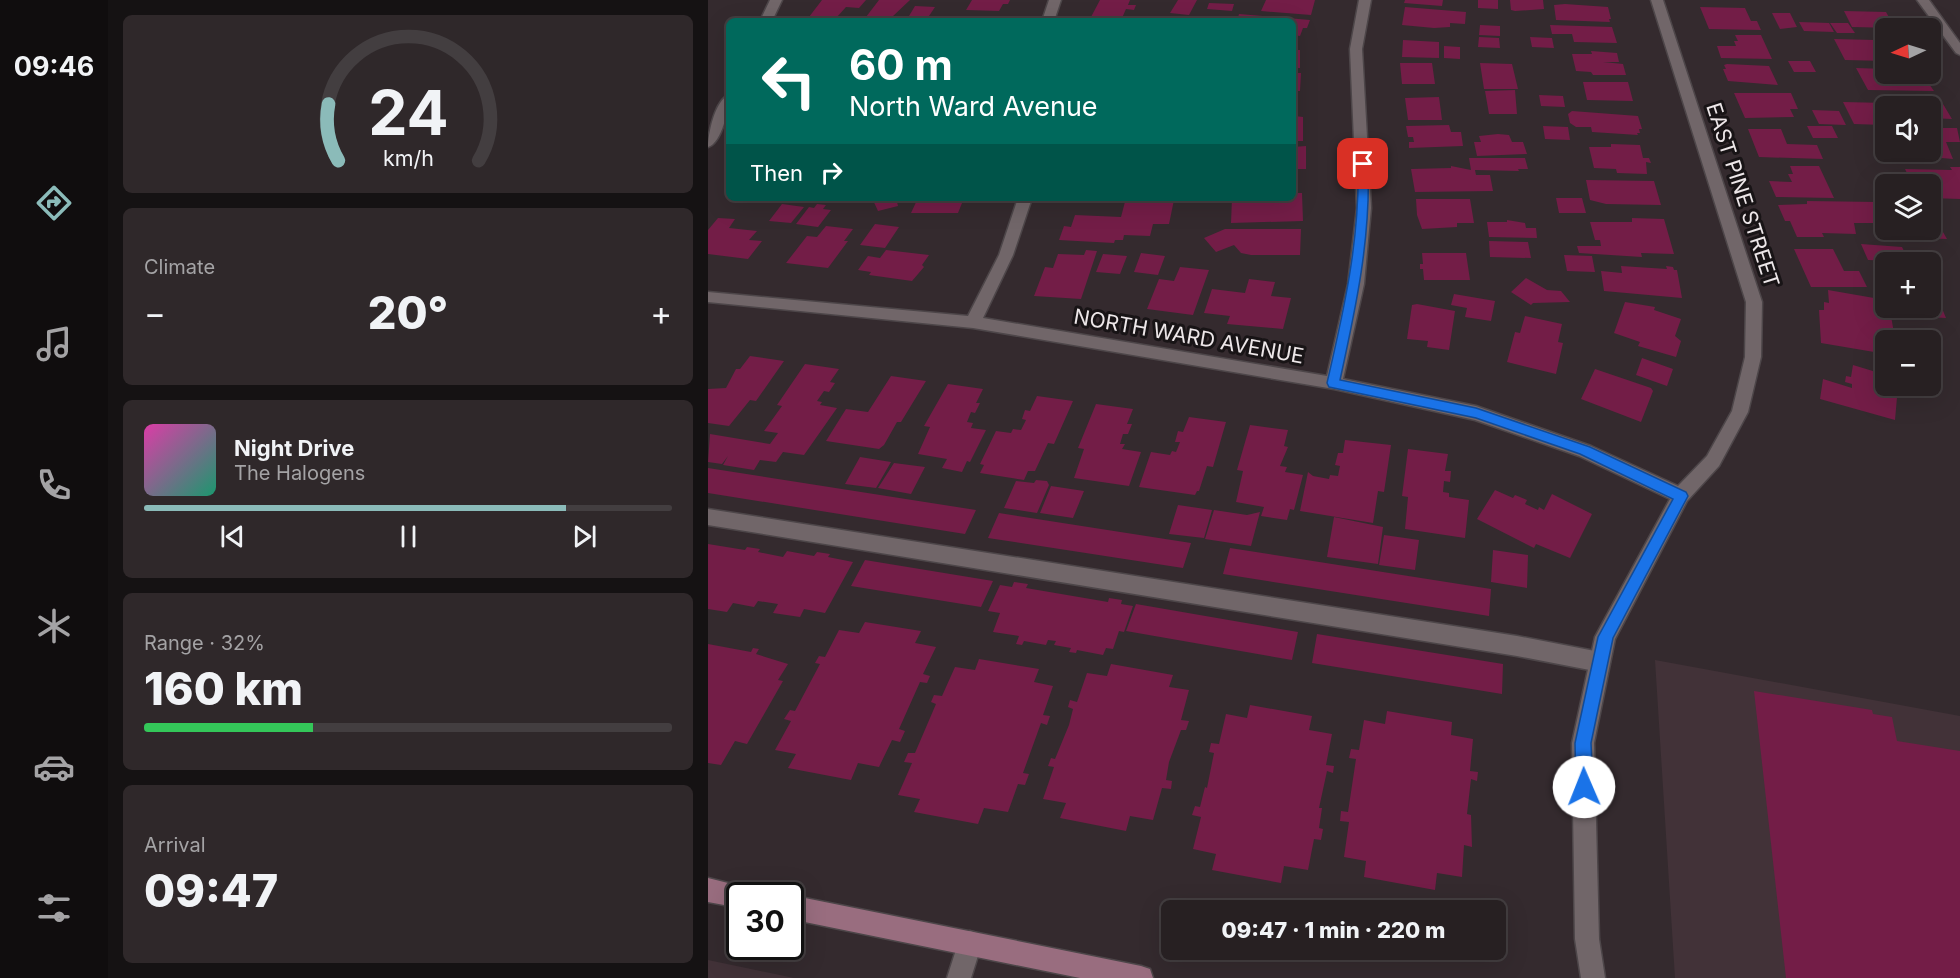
<!DOCTYPE html>
<meta charset="utf-8">
<style>
body{margin:0;font-family:Inter,sans-serif;background:#2f282a;color:#f1f3f6;height:100vh;display:flex;flex-direction:column;font-size:22px;white-space:nowrap}
*{box-sizing:border-box;margin:0}
p{font-size:20px;color:#a4a3a5}
.icon{flex:none;width:33px;height:33px;fill:none;stroke:currentColor;stroke-width:2;stroke-linecap:round;stroke-linejoin:round}
.map{position:relative;flex:1;overflow:hidden}
.details{display:flex;flex-direction:column;gap:15px;padding:15px;background:#151213;width:600px}
.details>*{flex:none}
.top-card{position:absolute;left:18px;top:18px;width:570px;height:183px;border-radius:9px;box-shadow:0 6px 24px #0002,0 0 0 2px #433e40;background:#00695c;color:#fff;overflow:hidden}
.needle{width:39px;rotate:266deg}
.controls{position:absolute;left:1167px;top:18px;display:grid;gap:12px}
.controls a{display:grid;place-items:center;width:66px;height:66px;border-radius:9px;background:#272022;box-shadow:0 6px 24px #0002,0 0 0 2px #433e40;font-size:30px}
.speed{position:absolute;left:18px;top:882px;display:flex;gap:12px;font-size:30px;font-weight:700;text-align:center}
.speed>*{display:grid;place-content:center;width:78px;height:78px;border-radius:50%;background:#272022;box-shadow:0 6px 24px #0002,0 0 0 2px #433e40;line-height:1}
.speed .limit{border:3px solid #111;border-radius:9px;background:#fff;color:#111}
.pin{position:absolute;display:grid;place-items:center;width:51px;height:51px;color:#fff;margin:-26px;border-radius:12px;box-shadow:0 3px 9px #0006}
.me{position:absolute;width:66px;margin:-33px;rotate:359deg;stroke-linejoin:round;filter:drop-shadow(0 0 4px #0008)}
.turn{display:flex;align-items:center;gap:21px;height:126px;padding:0 24px;font-size:27px}
.turn .icon{width:78px;height:78px;stroke-width:2.5}
.turn b{display:block;font-size:42px;line-height:51px}
.then{display:flex;align-items:center;height:57px;padding:0 24px;background:#0003;gap:12px;font-size:22px}
.big{font-size:45px;font-weight:800;line-height:1.1}
.details .tile{flex:1;display:flex;flex-direction:column;justify-content:center;gap:9px;min-width:0;padding:0 21px;border-radius:9px;background:#2f282a}
.details .dial{align-items:center;gap:0}
.dial svg{height:156px;overflow:visible;fill:none;stroke:#433e40;stroke-width:7;stroke-linecap:round;text-anchor:middle}
.dial text{fill:#f1f3f6;stroke:none}
.song{display:flex;align-items:center;gap:18px}
.cover{width:72px;height:72px;border-radius:9px;background:linear-gradient(135deg,hsl(320 70% 55%),hsl(160 70% 35%))}
.played{height:6px;border-radius:3px;background:linear-gradient(90deg,#8bbbb9 80%,#433e40 80%)}
.keys{display:flex;justify-content:space-around;direction:ltr}
.heat{display:flex;justify-content:space-between;align-items:center;font-size:33px;direction:ltr}
.charge{height:9px;border-radius:4px;background:linear-gradient(90deg,#34c759 32%,#433e40 0)}
.trip{position:absolute;left:453px;top:900px;width:345px;height:60px;border-radius:9px;background:#272022;box-shadow:0 6px 24px #0002,0 0 0 2px #433e40;font-weight:800;line-height:60px;text-align:center}
main{display:flex;flex:1;min-height:0}
.tab-bar{display:flex;flex-direction:column;width:108px;justify-content:space-around;align-items:center;background:#100d0e;color:#a4a3a5}
.tab-bar .icon{width:42px;height:42px}
.tab-bar .selected{color:#8bbbb9}
.tab-bar b{font-size:27px;color:#f1f3f6}
.map>svg:first-child{display:block}
.built{fill:#423238}
.building{fill:#731d47}
.lines{fill:none;stroke-linecap:round;stroke-linejoin:round}
.lane-casing{stroke:#4d4649;stroke-width:3}
.street-casing{stroke:#4d4649;stroke-width:3}
.secondary-casing{stroke:#4d4649;stroke-width:3}
.lane{fill:#716669;fill-rule:evenodd}
.street{fill:#716669;fill-rule:evenodd}
.secondary{fill:#996d7f;fill-rule:evenodd}
.route{fill:#1a73e8;stroke:#114b97;stroke-width:1.5}
.labels{text-anchor:middle;dominant-baseline:central;stroke-width:6;stroke-linejoin:round;paint-order:stroke}
.street-label{font-size:21px;fill:#ede7e9;stroke:#181416}
</style>
<main>
<nav class="tab-bar">
<b>09:46</b>
<svg class="icon selected" aria-label="directions" viewBox="0 0 24 24"><path d="M12 3l9 9-9 9-9-9zM9 14v-3h6M13 9l2 2-2 2"/></svg>
<svg class="icon" aria-label="music" viewBox="0 0 24 24"><path d="M9 18V5l10-2v13"/><circle cx="6" cy="18" r="3"/><circle cx="16" cy="16" r="3"/></svg>
<svg class="icon" aria-label="phone" viewBox="0 0 24 24"><path d="M5 4h4l2 5-3 2q2 4 5 5l2-3 5 2v4C11 20 4 13 5 4z"/></svg>
<svg class="icon" aria-label="climate" viewBox="0 0 24 24"><path d="M12 3v18M4 7l16 10M4 17L20 7"/></svg>
<svg class="icon" aria-label="car" viewBox="0 0 24 24"><path d="M5 17H2v-5l4-1 3-4h7l3 4 3 1v5h-3M9 17h6M6 11h13"/><circle cx="7" cy="17" r="2"/><circle cx="17" cy="17" r="2"/></svg>
<svg class="icon" aria-label="filters" viewBox="0 0 24 24"><path d="M4 7h16M4 17h16"/><circle cx="9" cy="7" r="2"/><circle cx="15" cy="17" r="2"/></svg>
</nav>
<section class="details">
<div class="tile dial"><svg viewBox="0 0 100 80">
<path d="M14 69A42 42 0 1 1 86 69"/>
<path d="M14 69A42 42 0 0 1 9 40" stroke="#8bbbb9"/>
<text x="50" y="56" font-size="32" font-weight="700">24</text>
<text x="50" y="72" font-size="11">km/h</text>
</svg></div>
<div class="tile"><p>Climate</p>
<div class="heat"><a>−</a><b class="big">20°</b><a>+</a></div>
</div>
<div class="tile">
<div class="song"><i class="cover"></i><div><b>Night Drive</b><p>The Halogens</p></div></div>
<div class="played"></div>
<div class="keys"><svg class="icon" aria-label="previous" viewBox="0 0 24 24"><path d="M18 5L8 12l10 7zM5 5v14"/></svg><svg class="icon" aria-label="pause" viewBox="0 0 24 24"><path d="M8 5v14M16 5v14"/></svg><svg class="icon" aria-label="next" viewBox="0 0 24 24"><path d="M6 5l10 7-10 7zM19 5v14"/></svg></div>
</div>
<div class="tile"><p>Range · 32%</p><b class="big">160 km</b><div class="charge"></div></div>
<div class="tile"><p>Arrival</p><b class="big">09:47</b></div>
</section>
<div class="map">
<svg width="1252" height="978" viewBox="0 0 1252 978">
<rect width="100%" height="100%" fill="#342a2e"/>
<path class="built" d="M947,660L1252,716V978H967Z
M0,960L86,978H0Z"/>
<path class="building" d="M114,0H158L151,8L138,7L129,17H101Z
M171,0H202L184,17H158Z
M264,0H302L300,4H295L291,11L258,10Z
M392,0H422L420,5H428L426,10L418,9L414,18L383,17Z
M470,0H489L481,15L462,13Z
M558,0H607L603,15L553,11Z
M697,0H735L734,6L696,3Z
M770,0H790V9L770,8Z
M802,0H835L836,9L807,11L803,10Z
M501,3L526,4L524,11L499,9Z
M857,4L900,7L903,19H901L902,22L848,20L846,5Z
M207,6L227,7L221,16H201Z
M697,7L758,12L757,24L742,23V27L726,28L694,25Z
M992,7L1037,8L1043,21H1049L1053,30L1001,29Z
M1136,11L1178,12L1187,28L1144,27Z
M1064,13H1082L1089,27L1072,29Z
M531,14L602,20L599,28H595L592,36L585,35V21H529Z
M192,17L222,18L220,21H190Z
M1091,22L1121,23L1126,32L1096,31Z
M1122,23H1140L1147,33H1129Z
M772,25L792,26V36L771,35Z
M842,25L904,27L909,43L866,42L864,34H844Z
M1027,35H1053L1064,59L1013,58L1009,46H1028L1026,41H1030Z
M771,37L791,38L792,48L770,47Z
M822,37L844,38L846,48L824,47Z
M1166,37L1178,38V61L1137,60L1126,39L1167,40Z
M695,40L731,42V58L694,57Z
M736,46L752,47V59L736,58Z
M585,50H592V68H585Z
M883,51L909,53L911,62H895L915,64L918,75H885L883,72L868,71L864,54H884Z
M1080,61H1102L1108,72H1086Z
M692,63H724L727,84H694Z
M772,63L804,64L810,89H776Z
M1019,64L1061,66L1070,85L1020,81L1015,69H1018L1016,65Z
M1148,68L1178,69V74H1214L1226,91L1160,90Z
M585,73H593L592,91H585Z
M875,82H920L925,101L879,100Z
M807,90L809,114H781L777,91Z
M1026,93H1083L1090,109H1082L1086,117L1037,118Z
M831,95L855,96L857,107L833,106Z
M731,97L734,120H700L697,98Z
M1186,98L1232,99L1244,119L1222,118V106H1191Z
M1135,102L1179,103L1182,106H1178V115H1171L1176,125L1146,124Z
M1104,110L1131,111L1138,125L1111,124Z
M864,111L930,116L934,129H931L932,133H929L930,135L884,132L883,127H868L862,123L860,114Z
M587,116L595,117V141H585V117Z
M741,125L743,132H753L755,146L701,148V142H706L705,137H700L698,126Z
M835,126L860,127L862,140L837,139Z
M1099,126H1124L1130,138H1105Z
M1222,128H1249L1252,142H1238L1245,159L1211,156L1209,152H1222Z
M1040,129H1073L1079,144L1109,145L1115,159L1051,157Z
M790,134L801,135L804,142H815L819,154L769,156L766,142H773L771,136Z
M903,144L932,145L935,158H941L943,163L938,162L939,174L909,173L908,169L886,168L881,147H903Z
M598,146V169H585V147Z
M761,158H817L820,169H810L811,171L767,170L768,175H782L785,191L707,192L703,169L743,168V166L763,170Z
M1082,166H1111L1126,198L1068,197L1061,181L1084,182L1080,174H1085Z
M1242,167H1252V199L1222,198V184L1204,183L1197,169L1244,170Z
M878,180L946,181L953,205L898,204L882,200Z
M585,193H594L595,221L523,223L524,198H585Z
M164,198H188L190,206L170,211Z
M210,198H256L250,213H203Z
M418,198L466,200L461,224H445L442,236L416,235L415,240H407L406,243L351,240L356,226L363,227L367,215L413,217Z
M848,198H874L878,213H851Z
M708,199H762L766,223H749V227L714,229L709,215Z
M1099,201L1169,202L1178,223H1146L1148,234L1114,233L1116,237H1089L1082,221H1077L1070,205L1099,204Z
M74,204L96,207L83,223L61,221Z
M109,204L118,205L115,209L123,210L110,227L88,224L101,207L106,208Z
M10,218L27,219L21,228L49,231L41,240L54,241L40,259L0,254V230Z
M924,218L956,219L966,254L933,253L934,257L871,253L869,246H893L892,240H887L882,222H924Z
M799,220L817,223L818,228H828L829,238L781,237L779,222H799Z
M167,224L191,227L177,248L152,245Z
M1222,225H1231L1239,239L1211,238L1207,230H1222Z
M118,226L145,229L136,241H140L120,268L78,263L99,236L109,237Z
M517,229H593L592,255H543L533,253L526,245L508,252L496,238Z
M781,241L820,242L823,258L782,257Z
M1153,244L1194,247L1199,257H1186L1188,261L1160,260Z
M1086,249H1125L1136,271H1151L1159,287H1103Z
M178,250L221,255L214,265L216,267L204,281L161,275L163,272L150,270L160,256L172,258Z
M378,250L389,251L373,299L326,296L337,267L345,268L350,254L376,255Z
M433,253L457,256L450,275L426,272Z
M714,253H758L762,280H716L715,269H712V264H715Z
M395,254L419,256L412,274L388,272Z
M856,255L884,256L887,272L859,271Z
M913,266L959,269L958,266L965,267L966,270H969L974,298L896,291L893,271L914,273Z
M472,267L501,270L485,315L439,309L451,279L466,281Z
M818,278L839,290L853,291L862,302L825,303L823,305L803,292Z
M541,279L567,282L563,296L583,298L575,329L519,324L522,316L496,313L504,289L537,293Z
M1120,290L1166,298L1169,313L1183,316L1186,333L1168,330L1180,333L1178,354L1113,343L1111,310H1116V302L1121,303Z
M746,294L787,301L783,321L757,317L759,308L743,305Z
M1222,301H1231L1238,318L1187,315L1184,308H1222Z
M917,302L947,307L946,310L973,319L967,336L973,341L968,357L930,346L932,342L906,333Z
M709,304L747,311L741,350L719,347L720,341L699,339L704,305Z
M817,316L854,324L850,342L855,343L848,374L799,362L807,332L812,333Z
M42,356L76,361L48,401L42,400L21,426L0,423V389L18,388L28,369H32Z
M934,358L965,369L959,386L928,375Z
M97,364L131,369L122,382L127,383L121,392L116,391L109,401L114,402L112,405L129,408L96,455L75,452L68,462L52,460L46,470L15,465L20,456L14,464L0,462L2,434L62,444L70,433L56,431L74,406L69,405Z
M1145,365L1178,375V386H1190L1187,420L1112,399L1115,379L1144,388V384L1137,382L1138,376L1143,377Z
M887,369L943,388L945,391L933,422L873,399Z
M183,376L218,381L193,422H189L176,445L171,449L118,441L138,409L160,412Z
M240,384L275,389L268,403H272L267,413L263,412L259,422L265,423L263,428L278,430L262,462L259,461L254,472L234,468L239,459L210,454L222,427L216,426Z
M329,396L365,401L346,444L340,443L327,471H320L316,480L272,473L276,465L272,464L288,431L303,433L305,429L313,430L318,420L314,419L317,410L322,411Z
M388,404L425,409L419,424H424L420,434H415L412,444H417L414,449L433,452L421,486L366,478L376,449L370,448Z
M481,417L518,422L505,467L499,466L491,491H489L487,495L431,487L443,452L462,455L464,451L468,452L472,442H467L470,431L475,432Z
M542,425L580,430L576,446L580,447L572,466L579,467L577,472L595,475L586,510L582,509L579,520L553,516L556,507L528,502L535,471L529,470Z
M637,440L683,445L676,492L670,491L665,523L592,511L600,472L605,476L621,479L622,475L630,476L632,466L627,465L630,453H635Z
M700,449L740,454L737,471H743L742,482L736,481L735,492L741,493V497L761,500L757,538L697,529L700,497L694,496Z
M152,457L183,462L168,488L137,484Z
M186,463L217,467L203,494L170,488Z
M0,468L268,510L257,534L0,493Z
M328,480L339,481L341,485L329,513L296,508L308,481L326,483Z
M343,486L376,491L365,518L332,513Z
M787,490L805,498L807,495L819,500L817,504L830,510L831,507L836,510L844,494L884,514L862,558L828,544L826,548L769,519Z
M470,505L504,510L496,538L461,534Z
M506,510L539,515L552,512L543,546L497,539Z
M291,513L483,543L475,568L280,538Z
M626,517L675,527L670,564L619,557Z
M676,535L711,540L707,570L671,565Z
M0,544L37,550L39,547L52,549L50,552L75,557L79,551L106,556L109,552L122,554L120,557L145,562L117,613L96,609L92,617L65,613L70,604L50,601L46,607L25,603L19,612L0,609Z
M522,548L783,589L781,616L515,574Z
M785,550L820,555L819,588L783,582Z
M157,560L285,581L273,607L143,586Z
M306,582L320,584L318,588L400,602L401,598L414,600L413,604L425,606L416,632L411,631L405,649L398,648L395,655L369,650L368,653L361,652L363,648L346,645L348,641L340,640L338,645L316,641L314,645L308,644L311,636L285,632L292,613L280,611L292,585L304,587Z
M428,604L590,632L584,660L418,631Z
M157,622L213,631L207,643L228,647L215,674L222,676L219,683L212,682L191,729L197,731L192,742L184,740L171,767L150,763L143,780L80,768L88,754L67,750L83,721L76,719L82,710L87,711L112,664L107,663L111,656L117,657L131,630L151,633Z
M609,634L795,664L794,694L604,663Z
M0,644L43,652L45,648L51,649L48,654L80,664L70,680L75,681L39,744L27,741L13,765L0,763Z
M271,659L331,669L326,682L345,686L335,715L342,716L339,725L333,723L315,773L321,774L317,785L310,784L300,812L276,808L270,824L206,812L212,799L190,795L204,763L196,762L200,753H207L228,704L223,702L226,695L234,696L247,667L267,670Z
M403,664L465,675L461,687L481,690L473,720L481,721L478,730H473L461,762L458,780L464,781L463,789L454,788L445,820L422,816L418,831L352,818L358,803L335,799L346,767L340,766L343,758L347,759L361,725L365,709L360,707L362,700L369,702L379,673L399,676Z
M1046,691L1164,710L1165,714L1184,717L1189,741L1252,751V978H1078Z
M542,705L604,716L601,730L624,734L618,765L626,766L625,773L619,771L611,808H614L611,828L615,829L613,840L606,839L600,870L576,866L573,883L504,870L508,854L485,849L493,817L484,815L487,806L492,807L497,787L499,788L506,753L501,752L503,743L511,744L518,714L539,718Z
M679,711L744,722L743,735L765,739L762,771L770,772L769,781L763,779L759,814L763,815L764,847L756,845L754,877L729,873L727,890L656,877L658,861L636,857L641,822L632,821L633,811L640,812L648,759L641,758L643,749L651,750L656,720L677,724Z"/>
<g class="lines">
<g class="lane-casing">
<path id="lane" d="M0,509L809,636L892,652L899,655L902,662L899,669L892,672L809,656L0,525Z
M262,931L271,934L274,943L263,978H239L253,934Z"/>
</g>
<g class="street-casing">
<path id="street" d="M62,0H74L64,21H52Z
M341,0H353L346,21H334Z
M651,0H663L654,49L663,208L656,284L635,379L768,406L883,446L970,486L999,456L1024,411L1037,357L1038,302L943,0H955L1054,302L1053,357L1040,412L1011,466L979,501L907,639L886,743L891,939L897,978H873L867,939L864,743L887,637L962,499L871,456L767,420L626,389L265,328L0,302V292L260,316L291,255L310,198H324L305,255L275,318L619,376L640,284L649,208L642,49Z
M1209,0H1221L1252,43V55L1248,53Z
M21,95C21,108 14,143 0,147C0,134 7,100 21,95Z"/>
</g>
<g class="secondary-casing">
<path id="secondary" d="M0,878L40,888L44,896H32V908L0,902Z
M82,895L433,966L442,969L445,978H372L82,919Z"/>
</g>
<use href="#lane" class="lane"/>
<use href="#street" class="street"/>
<use href="#secondary" class="secondary"/>
</g>
<path class="route" d="M655,160L660,164C663,238 648,307 632,380L768,408L882,447L978,492L980,496L905,638L883,743L885,787L882,793L876,795L870,793L868,787L867,743L890,637L965,499L872,454L768,418L621,387L619,383C636,310 652,239 650,164Z"/>
<g class="labels">
<g class="street-label">
<text transform="translate(1035 195) rotate(72)">EAST PINE STREET</text>
<text transform="translate(481 336) rotate(10)">NORTH WARD AVENUE</text>
</g>
</g>
</svg>
<div class="controls">
<a><svg class="needle" viewBox="-14 -14 28 28"><path d="M0-13l5 13h-10z" fill="#e53935"/><path d="M0 13l5-13h-10z" fill="#a4a3a5"/></svg></a>
<a><svg class="icon" aria-label="sound" viewBox="0 0 24 24"><path d="M4 9h4l5-4v14l-5-4H4zM17 9q2 3 0 6"/></svg></a>
<a><svg class="icon" aria-label="layers" viewBox="0 0 24 24"><path d="M12 4l9 5-9 5-9-5zM3 14l9 5 9-5"/></svg></a>
<a>+</a>
<a>−</a>
</div>
<div class="speed"><div class="limit">30</div></div>
<div class="pin" style="left:655px;top:164px;background:#d93025"><svg class="icon" aria-label="arrive" viewBox="0 0 24 24"><path d="M6 21V4h12l-3 4 3 4H6"/></svg></div>
<svg class="me" style="left:876px;top:787px" viewBox="-20 -20 40 40"><circle r="19" fill="#fff"/><path d="M0-13L10 11 0 6-10 11z" fill="#1a73e8"/></svg>
<div class="trip">09:47 · 1 min · 220 m</div>
<div class="top-card">
<div class="turn"><svg class="icon" aria-label="left" viewBox="0 0 24 24"><path d="M17 20v-9H6M10 6l-5 5 5 5"/></svg><div><b>60 m</b>North Ward Avenue</div></div>
<div class="then">Then<svg class="icon" aria-label="right" viewBox="0 0 24 24"><path d="M7 20v-9h11M14 6l5 5-5 5"/></svg></div>
</div>
</div>
</main>
